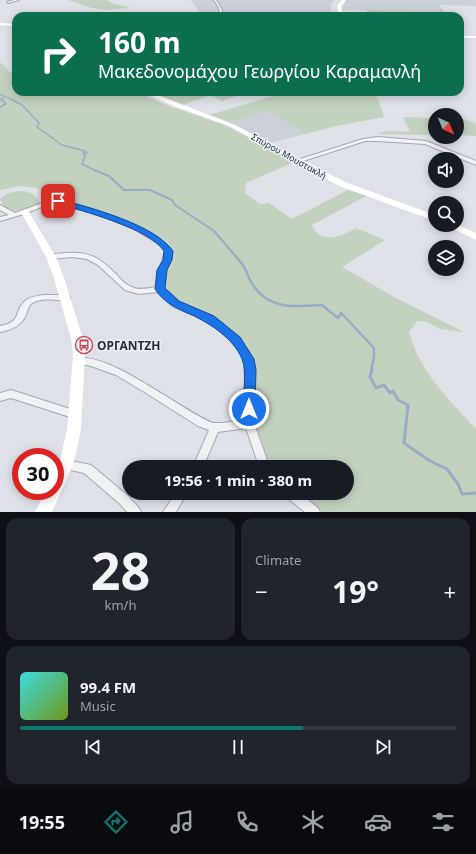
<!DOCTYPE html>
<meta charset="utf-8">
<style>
body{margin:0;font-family:"Noto Sans",sans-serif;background:#20242c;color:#f1f3f6;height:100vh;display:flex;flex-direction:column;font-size:15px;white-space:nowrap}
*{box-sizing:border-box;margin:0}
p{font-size:13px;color:#9ea1a6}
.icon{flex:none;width:22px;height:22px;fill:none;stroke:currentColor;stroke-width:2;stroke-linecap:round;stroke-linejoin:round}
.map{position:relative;height:512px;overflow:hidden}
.details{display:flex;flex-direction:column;gap:6px;padding:6px;background:#0d0f14;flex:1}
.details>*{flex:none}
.guide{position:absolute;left:12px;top:12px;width:452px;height:84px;border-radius:12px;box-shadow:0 2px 10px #0003;background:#0b6e4f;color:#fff;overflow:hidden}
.needle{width:26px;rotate:136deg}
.controls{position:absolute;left:428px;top:108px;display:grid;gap:8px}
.controls a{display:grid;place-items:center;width:36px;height:36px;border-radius:50%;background:#171b24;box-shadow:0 2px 10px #0003;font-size:20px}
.speed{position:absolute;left:12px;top:448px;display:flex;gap:8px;font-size:20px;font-weight:700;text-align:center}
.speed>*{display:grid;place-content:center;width:52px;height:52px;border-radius:50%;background:#171b24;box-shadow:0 2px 10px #0003;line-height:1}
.speed .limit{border:6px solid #d22;background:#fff;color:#111}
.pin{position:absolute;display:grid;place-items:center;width:34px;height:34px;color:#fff;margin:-17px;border-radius:8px;box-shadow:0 2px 6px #0006}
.me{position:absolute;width:44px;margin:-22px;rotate:0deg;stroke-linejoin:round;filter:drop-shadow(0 0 3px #0008)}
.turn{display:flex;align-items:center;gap:14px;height:84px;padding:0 20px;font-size:18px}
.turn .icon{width:52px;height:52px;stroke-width:2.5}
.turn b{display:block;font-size:28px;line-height:34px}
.big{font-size:30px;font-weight:700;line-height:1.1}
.details .card{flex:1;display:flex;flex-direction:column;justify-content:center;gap:6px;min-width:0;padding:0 14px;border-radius:12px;background:#20242c}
.details .dial{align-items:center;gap:0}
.dial b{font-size:52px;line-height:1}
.song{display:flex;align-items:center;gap:12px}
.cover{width:48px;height:48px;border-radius:6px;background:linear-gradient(135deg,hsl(180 70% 55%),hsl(80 70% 35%))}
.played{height:4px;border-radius:2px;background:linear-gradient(90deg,#0f766e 65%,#363941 65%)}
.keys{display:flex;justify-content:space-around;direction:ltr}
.heat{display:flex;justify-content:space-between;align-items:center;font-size:22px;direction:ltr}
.details .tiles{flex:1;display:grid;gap:6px;grid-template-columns:1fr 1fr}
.card:last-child{grid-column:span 2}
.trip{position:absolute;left:122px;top:460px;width:232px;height:40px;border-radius:20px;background:#171b24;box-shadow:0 2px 10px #0003;font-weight:700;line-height:40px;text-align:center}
.tab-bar{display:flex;height:64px;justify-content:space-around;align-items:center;background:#090b0e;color:#9ea1a6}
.tab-bar .icon{width:28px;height:28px}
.tab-bar .selected{color:#0f766e}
.tab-bar b{font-size:18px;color:#f1f3f6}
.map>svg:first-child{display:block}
.built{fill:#ccd0d9}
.green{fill:#c3d1bf}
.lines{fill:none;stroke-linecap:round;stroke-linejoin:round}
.stream-far4{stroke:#99adc7;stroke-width:1}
.stream-far3{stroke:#99adc7;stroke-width:1.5}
.stream-far2{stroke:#99adc7;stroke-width:2}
.stream-far1{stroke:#99adc7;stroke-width:2.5}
.stream{stroke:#99adc7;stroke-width:3}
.street-casing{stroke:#a3a8b1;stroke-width:2}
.street{fill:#f1f2f6;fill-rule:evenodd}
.secondary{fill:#fff;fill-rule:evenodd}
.route{fill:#1a73e8;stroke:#114b97}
.labels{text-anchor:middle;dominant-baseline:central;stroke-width:3;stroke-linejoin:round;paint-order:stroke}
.far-street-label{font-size:9px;fill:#272f3e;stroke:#edf0f5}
.near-poi-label{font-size:12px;font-weight:bold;fill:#272f3e;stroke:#edf0f5;text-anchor:start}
</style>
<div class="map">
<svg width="476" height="512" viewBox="0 0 476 512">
<rect width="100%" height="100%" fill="#dee1e7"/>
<path class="built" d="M191,0H335L331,5V14L313,16H202Z
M346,0H476V6L439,5L444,11L342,10Z
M269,111L305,134L269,143L229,122Z"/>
<path class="green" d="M68,0H107L114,4L129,7C103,13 92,8 68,0Z
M366,10L444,11L449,16H370Z
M0,62L16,78V92H137L166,105L225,125L294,162L246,183L245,193L260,204L269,203L292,219L348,190L368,195L312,225C320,246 342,236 356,228L385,240L342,267L396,298L464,332L440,329L427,322L417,321L409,332C419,371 449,400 476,429V512H323L297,493H347V467H273L269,463L252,417L256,370L247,346L230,329L213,316L170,296L164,286V277L172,251L170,245L164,239L135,225L87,207L66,200L51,198L37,188L19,186L0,190Z
M164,92H247L222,101L211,95L180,106L155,95Z
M286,92H373L378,99L384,117L336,126L305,134L269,111L229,122L209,115Z
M403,117L435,118V135L377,134L388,131L410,132Z
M457,119H465L476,124V136L457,135Z
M18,191C29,191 34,193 40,203C27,211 7,217 0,199L6,194Z"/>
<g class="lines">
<path class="stream-far4" d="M0,94L13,100
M0,94L4,97L0,100"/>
<path class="stream-far3" d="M11,99L22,105L39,123L37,127L62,145L85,151L87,153H83L85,156L82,164L96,171
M0,107L6,104L1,99"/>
<path class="stream-far2" d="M94,170L109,176L124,190H150L172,200L175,205L214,231L238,259"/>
<path class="stream-far1" d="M237,258C247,268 245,271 251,282C267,310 294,307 322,305L338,318L341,313L343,315L374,348V357L371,371"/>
<path class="stream" d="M372,370L370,377L376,388L384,385L390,393L393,391L398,400L408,405L404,443L430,461L447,469L458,484L462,494L476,493"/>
<g class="street-casing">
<path id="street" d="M14,0H19L8,3L7,2Z
M214,0H216L221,8L224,16H220L219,8Z
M378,137L426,141L476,161V165L425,144L378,141H365L297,163L294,161L363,139Z
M58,199L104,213L138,227L166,244L171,251L164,279V288L178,302L214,317L239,338L251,357L254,370V423L267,460L272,467L259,466L246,428L218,432L203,467H193L209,430L198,426L146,393L116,375L91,366L76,363L75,361L76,359C106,349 182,411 213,423H224L244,419L246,370L244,359L233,342L208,321L172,306L158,292L139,294L125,290L98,265L87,259L72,257L51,259L47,257C52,253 59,254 65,253C90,251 100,258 117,275C121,280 126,285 132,287C139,291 148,288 156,287L157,279L165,251L162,246L134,229L100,215L58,203L46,205L27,213L0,221V217L9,215L0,210V205L15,213L42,203Z
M43,295H66L69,296L70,298L69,300L66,301C56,300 40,297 31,304C28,307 27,312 26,315C21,326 11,330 0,332V326C22,322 14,312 24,302C29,297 37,296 43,295Z
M11,390L67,408L78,410L80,413L78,416L75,417L67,416L11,398L0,401V393Z
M66,460L91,465L128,496L139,508L141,512H127L120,504L84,473L62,468L61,465L62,462Z
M176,493H187L176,512H163Z
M285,493H299L318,508L320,512H305L286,497Z"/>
</g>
<use href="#street" class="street"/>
<path class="secondary" d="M342,0H346L341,6L343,16H339L337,6Z
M0,23L16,24V26L0,25Z
M460,36H476V38H460Z
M142,92H150L235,125L345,182L435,215V221L339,186L231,127L174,106Z
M25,209L29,212L56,257L64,278L83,339L85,356L81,429L76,453L73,465L52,512H35L46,491H55V473L59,465L67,429L73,356L71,339L54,278L46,257L21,212Z
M445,225H457L476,233V240Z"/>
</g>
<path class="route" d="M58,199C89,207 156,225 173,251L172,260L167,270L165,288L179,301L214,316L240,337L254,359L256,370L255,409L253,412L249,414L245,412L243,409C243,395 247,371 242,359C234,339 211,324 192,315C178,309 164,303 155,289L157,270L163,260L164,251C149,228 82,211 56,203L54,201Z"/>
<defs>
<g id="bus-ring" transform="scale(0.9)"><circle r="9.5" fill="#edf0f5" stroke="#cb4452" stroke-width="1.5"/><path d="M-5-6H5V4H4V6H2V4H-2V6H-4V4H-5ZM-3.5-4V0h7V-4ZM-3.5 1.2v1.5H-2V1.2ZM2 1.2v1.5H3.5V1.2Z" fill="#cb4452"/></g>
</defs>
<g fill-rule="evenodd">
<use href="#bus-ring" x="84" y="345"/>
</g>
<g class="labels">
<g class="far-street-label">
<text transform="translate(289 156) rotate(29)">Σπύρου Μουστακλή</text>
</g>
<g class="near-poi-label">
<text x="97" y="345">ΟΡΓΑΝΤΖΗ</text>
</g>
</g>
</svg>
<div class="controls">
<a><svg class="needle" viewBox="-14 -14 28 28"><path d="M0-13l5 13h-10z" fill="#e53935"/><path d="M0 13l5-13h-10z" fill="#9ea1a6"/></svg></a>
<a><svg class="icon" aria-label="sound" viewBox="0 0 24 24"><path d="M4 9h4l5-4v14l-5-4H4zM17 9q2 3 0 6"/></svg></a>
<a><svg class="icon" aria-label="search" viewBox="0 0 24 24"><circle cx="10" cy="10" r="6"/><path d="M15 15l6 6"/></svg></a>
<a><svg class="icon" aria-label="layers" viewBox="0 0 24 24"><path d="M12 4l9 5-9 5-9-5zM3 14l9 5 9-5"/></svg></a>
</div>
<div class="speed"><div class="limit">30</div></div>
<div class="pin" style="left:58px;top:201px;background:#d93025"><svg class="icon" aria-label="arrive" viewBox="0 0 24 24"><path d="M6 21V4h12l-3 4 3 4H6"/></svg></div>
<svg class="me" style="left:249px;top:409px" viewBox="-20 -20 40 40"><circle r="17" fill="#1a73e8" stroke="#fff" stroke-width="3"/><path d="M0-11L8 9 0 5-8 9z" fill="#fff"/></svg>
<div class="trip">19:56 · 1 min · 380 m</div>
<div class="guide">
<div class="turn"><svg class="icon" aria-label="right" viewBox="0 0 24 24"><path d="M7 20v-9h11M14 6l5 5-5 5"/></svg><div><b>160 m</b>Μακεδονομάχου Γεωργίου Καραμανλή</div></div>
</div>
</div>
<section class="details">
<div class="tiles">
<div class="card dial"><b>28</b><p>km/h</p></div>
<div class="card"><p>Climate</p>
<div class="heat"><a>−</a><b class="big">19°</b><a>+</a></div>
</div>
<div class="card">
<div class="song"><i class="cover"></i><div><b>99.4 FM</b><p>Music</p></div></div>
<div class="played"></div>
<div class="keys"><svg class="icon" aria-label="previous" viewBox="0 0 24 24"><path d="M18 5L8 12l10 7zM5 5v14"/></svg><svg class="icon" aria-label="pause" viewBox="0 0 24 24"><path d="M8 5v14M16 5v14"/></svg><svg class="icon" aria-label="next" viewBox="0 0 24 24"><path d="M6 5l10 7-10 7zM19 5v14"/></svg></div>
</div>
</div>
</section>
<nav class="tab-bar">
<b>19:55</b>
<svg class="icon selected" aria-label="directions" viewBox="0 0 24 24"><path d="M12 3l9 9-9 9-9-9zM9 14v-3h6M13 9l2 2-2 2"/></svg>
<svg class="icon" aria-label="music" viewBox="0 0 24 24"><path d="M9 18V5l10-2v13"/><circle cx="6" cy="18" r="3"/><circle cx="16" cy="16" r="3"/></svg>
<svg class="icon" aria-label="phone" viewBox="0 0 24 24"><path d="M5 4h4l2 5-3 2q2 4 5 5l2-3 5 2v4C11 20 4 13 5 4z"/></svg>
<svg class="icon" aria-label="climate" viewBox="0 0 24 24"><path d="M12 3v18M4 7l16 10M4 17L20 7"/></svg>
<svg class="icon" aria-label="car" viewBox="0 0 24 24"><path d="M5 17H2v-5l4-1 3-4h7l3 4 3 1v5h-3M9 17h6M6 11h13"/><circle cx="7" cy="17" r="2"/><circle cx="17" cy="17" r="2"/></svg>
<svg class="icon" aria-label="filters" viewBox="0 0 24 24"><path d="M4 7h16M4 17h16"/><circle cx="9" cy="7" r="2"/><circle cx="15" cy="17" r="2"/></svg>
</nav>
